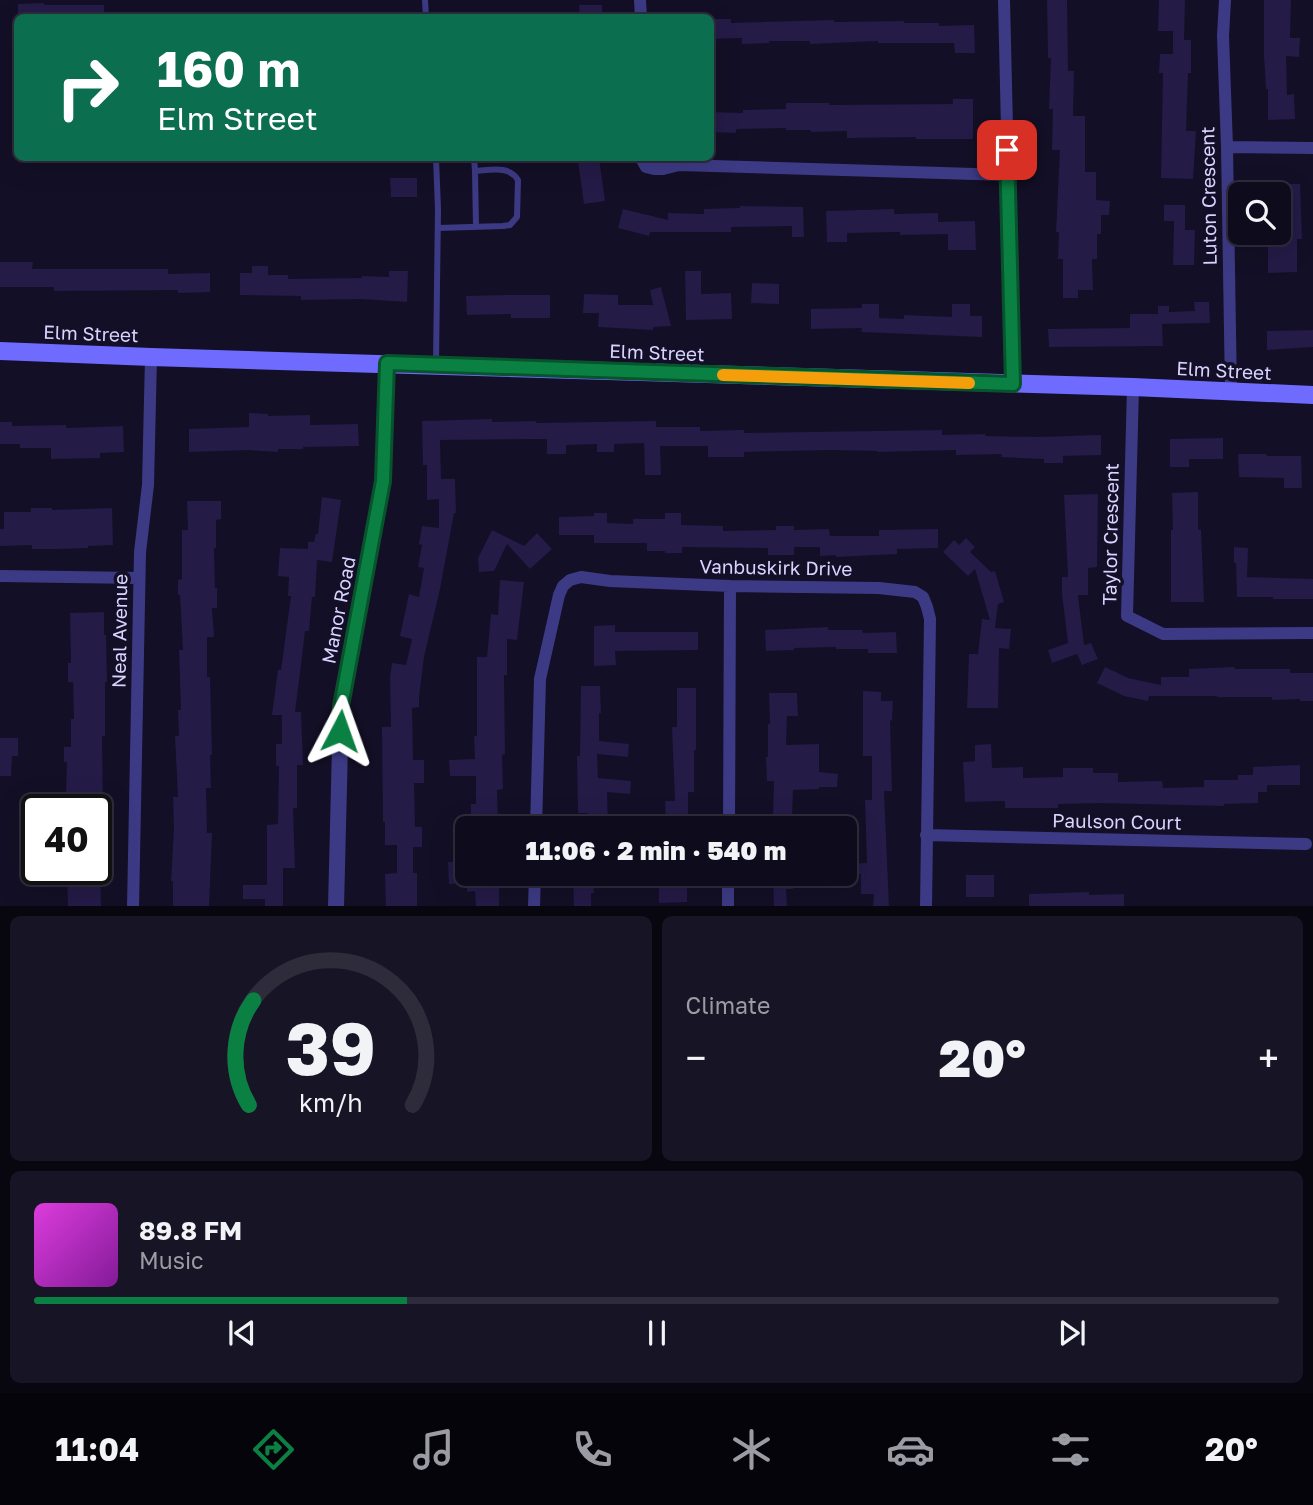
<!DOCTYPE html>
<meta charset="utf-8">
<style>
body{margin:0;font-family:"Golos Text",sans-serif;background:#171425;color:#f1f3f6;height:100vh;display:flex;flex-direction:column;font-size:26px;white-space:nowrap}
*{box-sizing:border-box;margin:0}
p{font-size:23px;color:#9b9ba3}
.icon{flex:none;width:38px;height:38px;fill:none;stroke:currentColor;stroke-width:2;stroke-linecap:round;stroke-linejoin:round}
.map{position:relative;height:906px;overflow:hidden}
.side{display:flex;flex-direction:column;gap:10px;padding:10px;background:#08060f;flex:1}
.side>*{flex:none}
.top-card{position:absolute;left:14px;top:14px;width:700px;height:147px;border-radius:10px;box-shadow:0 7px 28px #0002,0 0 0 2px #2e2b3b;background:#0b6e4f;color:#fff;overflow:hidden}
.controls{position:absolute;left:1228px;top:182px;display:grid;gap:14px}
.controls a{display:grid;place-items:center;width:63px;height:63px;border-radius:10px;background:#0e0b1c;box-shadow:0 7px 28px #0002,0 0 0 2px #2e2b3b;font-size:35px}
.speed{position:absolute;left:21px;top:794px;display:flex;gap:14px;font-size:35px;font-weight:700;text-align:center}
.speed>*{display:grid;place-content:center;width:91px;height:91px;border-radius:50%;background:#0e0b1c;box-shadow:0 7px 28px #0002,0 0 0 2px #2e2b3b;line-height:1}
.speed .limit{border:4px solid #111;border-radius:10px;background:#fff;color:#111}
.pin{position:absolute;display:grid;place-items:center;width:60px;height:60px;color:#fff;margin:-30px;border-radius:14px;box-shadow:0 4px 10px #0006}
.me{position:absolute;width:77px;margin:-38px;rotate:4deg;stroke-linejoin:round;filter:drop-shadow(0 0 5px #0008)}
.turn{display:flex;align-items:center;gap:24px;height:147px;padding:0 28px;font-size:32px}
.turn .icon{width:91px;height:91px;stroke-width:2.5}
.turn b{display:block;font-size:49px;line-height:60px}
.big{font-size:52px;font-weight:800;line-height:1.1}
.side .tile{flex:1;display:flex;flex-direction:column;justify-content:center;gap:10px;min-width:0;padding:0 24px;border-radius:10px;background:#171425}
.side .dial{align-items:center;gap:0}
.dial svg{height:182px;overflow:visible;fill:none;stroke:#2e2b3b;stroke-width:7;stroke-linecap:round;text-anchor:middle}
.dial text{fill:#f1f3f6;stroke:none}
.song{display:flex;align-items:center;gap:21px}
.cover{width:84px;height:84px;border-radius:10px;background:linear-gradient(135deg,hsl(300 70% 55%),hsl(290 70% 35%))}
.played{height:7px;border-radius:4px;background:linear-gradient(90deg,#0b8043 30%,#2e2b3b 30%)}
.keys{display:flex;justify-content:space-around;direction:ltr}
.heat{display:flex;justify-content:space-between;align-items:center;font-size:38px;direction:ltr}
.side .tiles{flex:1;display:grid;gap:10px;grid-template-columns:1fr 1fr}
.tile:last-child{grid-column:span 2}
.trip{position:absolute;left:455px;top:816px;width:402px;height:70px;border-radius:10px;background:#0e0b1c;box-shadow:0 7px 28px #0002,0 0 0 2px #2e2b3b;font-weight:800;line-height:70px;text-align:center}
.tab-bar{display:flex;height:112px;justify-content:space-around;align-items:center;background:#06040b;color:#9b9ba3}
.tab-bar .icon{width:49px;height:49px}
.tab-bar .current{color:#0b8043}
.tab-bar b{font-size:32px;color:#f1f3f6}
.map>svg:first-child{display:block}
.building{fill:#241b47}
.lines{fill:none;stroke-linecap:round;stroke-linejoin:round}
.service{stroke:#3d3a85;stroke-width:6}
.minor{stroke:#3d3a85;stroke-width:12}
.tertiary{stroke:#3d3a85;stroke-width:16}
.secondary{stroke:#6f6bff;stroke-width:18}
.route-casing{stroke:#07532c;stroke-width:18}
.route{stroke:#0b8043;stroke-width:12}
.slow{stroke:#f59e0b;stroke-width:12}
.labels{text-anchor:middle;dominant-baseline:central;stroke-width:7;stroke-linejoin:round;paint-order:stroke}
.street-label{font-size:19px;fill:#d9d4ff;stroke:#130f26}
</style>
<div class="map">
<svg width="1313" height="907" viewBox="0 0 1313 907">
<rect width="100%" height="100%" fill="#130f26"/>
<path class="building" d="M1047,0H1067L1068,71H1074L1073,116H1085V172H1096V200L1110,201L1109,215H1101V234H1097V259H1092L1093,290H1078V298H1063V259H1058L1059,232H1056L1060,150H1052L1053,109H1049L1051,58H1048Z
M1159,0H1185L1184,40H1191V73H1188L1186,131H1196L1193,179L1161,178L1163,73H1159L1160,54H1173V31H1158Z
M1264,0H1291L1290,38H1300L1299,57L1286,56L1287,95L1294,94L1295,119L1268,120V89H1266L1264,56Z
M44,3V5H104V18H18V4Z
M579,5H602V18H580Z
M710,19H731V23L834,20V22L904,21V23H939V26L974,25L975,53H955L954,43H878V41L810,44V41H769V43L742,44V38L710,39Z
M953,99H973V139H916V137L847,138V131L811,132V130H786V128L736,129V133L710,132V112L743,113V110L786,109V103H829V105L953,104Z
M599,158L605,201L584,204L578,161Z
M390,178H417V197H391Z
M1279,184H1300L1302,239H1297V272L1268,273V233H1279Z
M1164,205H1185V230H1195L1194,265H1173L1174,221H1164Z
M740,206L803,207L804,237H792V226L731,227V232H650L649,236L618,228L623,209L668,220V213L704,214V209L740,208Z
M894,209V214L938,213V222L975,221L976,250H948V234L900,235V232L847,233V242H827L826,211Z
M0,262H33L32,269H168V274L210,273V292L178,293V290L54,291V287H0Z
M252,266H268V275H288V279L362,278V276L389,277V271H408L407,302L361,299L301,300V296L240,295V273H252Z
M685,271H701V294L731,293L732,319L686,320Z
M752,283L779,284V304L751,303Z
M661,287L671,326L653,327V330L598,327L599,313H583L584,294L618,295V305H653L650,290Z
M504,295H550V318H511V314L467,315L466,296Z
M1194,302H1209L1210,323L1162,324L1163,346L1049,347L1048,329L1130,328V314H1158V306H1169V312L1195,311Z
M862,304H879V318L904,319V315L952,317V304H970V316H982V337L861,332L862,328L811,329V309L862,308Z
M1313,330V347L1267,350V331Z
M249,413L268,414V416L310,415V425L358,424L359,446L303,447V449H278V452L248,450L189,452V429L249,427Z
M492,419V422L536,421V423L656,421V427H700V431L744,430V433L942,430V435L985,434V436L1037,437L1101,435V455L1063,456V463H1044V459L1001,457L1002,454L956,455V450L878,452V451L831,450L744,452V457H708V446H660L661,475H645L644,443L614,444V452H597V444L566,445V454H547V439L440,440L441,479H455L456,513H454L440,589L424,657L419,697V707L412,708L413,760H424V783H414L415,827H422V847H413V873H417V907H386L385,874L397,873V845H385V822H383L382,727H391L390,677L392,663L406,665L412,639L400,636L409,594L419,597L424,568L418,567L422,545L419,544L422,526L439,528V499L427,500V465H423L422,421Z
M0,422H12V426L66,425V428L123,426L124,452L100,453V458L51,459V448H20V444H0Z
M1223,438V459H1189V467H1170V439Z
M1238,454H1266L1267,456H1301L1302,488H1284V478L1239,477Z
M1198,492V530L1201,529L1204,602H1171V530H1173L1172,493Z
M1098,494L1097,567L1088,568V595H1078L1084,645L1091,643L1098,659L1082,665L1077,654L1052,663L1048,650L1068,643L1062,594V577H1068L1064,495Z
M322,497L341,500L332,562L317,560L315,597H312L309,631H305L301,665L295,712H301L303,765H297V808H293L295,868H283V907H265V899H243V885H267V825L278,824L279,766H276V744H282V715H272L278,670H281L291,596H288L289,577L278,576L280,548L308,549V542H314L316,534H318Z
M187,501H221V519L216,520V548H214L215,588H217V608H212L214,637H207V677H210L212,755H210L211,788H206L207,833H212L209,907H173V881H171L174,829L173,797H178L175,736H179L178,710H181L179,650H183L180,595H178V580L182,579V530H188Z
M31,508H52V510L112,508L113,545L88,546V548L59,549H32V545L0,546V529H4V512H31Z
M594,513H607V523L633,524V519H665V513H681V525L723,526V531L776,530V526H794V530L829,529L830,536H879V530L938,529V548L897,549V554L836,557V555L820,556V547H794V555H768V548L682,547V553H665V551H647V543H594V535H559V517L594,516Z
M492,530L524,546L537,533L552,549L530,569L507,544L494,571L479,572L478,558Z
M966,538L975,547L970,552L991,572L995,571L1004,602L998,604L995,628L1011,629L1009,649L999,648L998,708H967L969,654H978L982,619L990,620L975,569L968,576L943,552L954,540L959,545Z
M1234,547L1248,548L1247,577L1313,579V599H1273V597H1237L1236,563H1234Z
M500,580L524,582L517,640L507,639V675H504L505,754L502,755L503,789L497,790L498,823H471V804H476V776H450L449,760L475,759L474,736H477V657H487L491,614L498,615Z
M104,612V635H106L107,682H105V736H102L103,810H72V794H66L67,762H64V747H71V719H74L73,682H68V663H71L70,613Z
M615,625V632H698V650L615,651L616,665L594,666V626Z
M828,627V630H862L863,633L896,632L897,653H868V649H836V647L794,648V650L766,651L765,630Z
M1105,667L1128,678L1161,685V677H1189V669L1234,667L1235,669H1290V673H1313V701H1300V699L1272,700V697H1217V696H1149L1148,701L1124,696L1097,683Z
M581,686H600L601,713H599V741L629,744L628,757L597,754L598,778L631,781L630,794L607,792L608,825H588V813H578L577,756H580Z
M677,688H696V750H694V792H688V827L666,828L665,801H675L672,727H677Z
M863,691L881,692V701H893L892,721L890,720L892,791H884L889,907H873L874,894H861V874L845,876V864L867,863L865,800H872V756H863Z
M769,693H797L798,716H787L786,745L819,744V772L838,774L837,787H819V789L793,790L792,818L773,817L774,781H767L766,757H768V724H770Z
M0,738H18V756H12L11,776H0Z
M991,744L992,768L1023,767V778L1063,777V768H1093V773H1118V782L1162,781L1163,788L1204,787V780H1238V775H1253V767L1300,765V785H1267V792H1258V803L1224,804V806L1099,803L1058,804V808H1005V801L965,802L963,762L975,761V745Z
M448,862H464L465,883L449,884Z
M67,870H100L101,906L68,907Z
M467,873H499V907H476L475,891L467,892Z
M573,873H593L594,893H591V907H574Z
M659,873H678V883H687V902L659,903Z
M773,873H793V889H786L787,907H774Z
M966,875H994V897H966Z
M1089,892V895L1124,894V907H1029V894Z"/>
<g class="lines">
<path class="service" d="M425,0L426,18
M436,158L438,209L436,363
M475,171L476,227
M438,228L503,226L510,225L517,217L518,180C509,165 491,170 475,171L474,158"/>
<path class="minor" d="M640,0L641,18
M1004,0L1013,384
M1225,0L1223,36L1227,147L1231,392
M1227,147L1313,148
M641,158L646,167L654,169H663L679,165L1007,175
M1133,387L1127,616L1163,634L1313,633
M0,576L139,578
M536,828L540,679L559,595L563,586L570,580L581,577L610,581L730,586L879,588L915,592L923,597L927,607L930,619L926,907
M729,828L730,586
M926,835L1306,844
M133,907L140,552L148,485L151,357
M534,907L535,873
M728,907V873"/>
<path class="tertiary" d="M336,907L341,706L383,481L387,364"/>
<path class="secondary" d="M0,351L151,357L1133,387L1313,395"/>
</g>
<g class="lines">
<g class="route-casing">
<path id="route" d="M340,731L341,706L383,481L387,363L1013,384L1007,150"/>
</g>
<use href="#route" class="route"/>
<path class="slow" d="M723,375L969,383"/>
</g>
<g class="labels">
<g class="street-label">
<text transform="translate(1208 196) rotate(-91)">Luton Crescent</text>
<text transform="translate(91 333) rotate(2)">Elm Street</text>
<text transform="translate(657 352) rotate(2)">Elm Street</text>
<text transform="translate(1224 370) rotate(3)">Elm Street</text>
<text transform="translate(1110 534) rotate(-89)">Taylor Crescent</text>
<text transform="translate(776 567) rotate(1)">Vanbuskirk Drive</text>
<text transform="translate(338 610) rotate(-79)">Manor Road</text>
<text transform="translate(119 631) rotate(-89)">Neal Avenue</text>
<text transform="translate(1117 821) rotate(1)">Paulson Court</text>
</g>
</g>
</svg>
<div class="controls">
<a><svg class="icon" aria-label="search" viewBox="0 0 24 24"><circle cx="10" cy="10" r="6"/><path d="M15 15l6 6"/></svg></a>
</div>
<div class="speed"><div class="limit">40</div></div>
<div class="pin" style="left:1007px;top:150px;background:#d93025"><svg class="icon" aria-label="arrive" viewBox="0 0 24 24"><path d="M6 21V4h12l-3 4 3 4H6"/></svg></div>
<svg class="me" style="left:340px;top:731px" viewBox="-20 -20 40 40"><path d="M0-17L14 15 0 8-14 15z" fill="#0b8043" stroke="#fff" stroke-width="4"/></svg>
<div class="trip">11:06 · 2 min · 540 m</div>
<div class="top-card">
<div class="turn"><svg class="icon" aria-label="right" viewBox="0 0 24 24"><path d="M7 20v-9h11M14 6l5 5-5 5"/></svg><div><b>160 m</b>Elm Street</div></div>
</div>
</div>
<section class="side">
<div class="tiles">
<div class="tile dial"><svg viewBox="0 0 100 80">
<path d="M14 69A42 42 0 1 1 86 69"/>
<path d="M14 69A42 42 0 0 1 16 23" stroke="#0b8043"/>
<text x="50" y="56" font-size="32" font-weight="700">39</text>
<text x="50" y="72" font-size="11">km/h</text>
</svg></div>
<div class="tile"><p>Climate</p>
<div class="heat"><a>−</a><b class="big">20°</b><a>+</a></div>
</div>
<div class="tile">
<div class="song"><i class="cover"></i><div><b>89.8 FM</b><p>Music</p></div></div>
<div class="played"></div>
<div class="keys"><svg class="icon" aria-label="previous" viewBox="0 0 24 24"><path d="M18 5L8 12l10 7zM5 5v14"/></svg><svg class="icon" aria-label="pause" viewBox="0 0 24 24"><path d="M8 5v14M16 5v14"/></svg><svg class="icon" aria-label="next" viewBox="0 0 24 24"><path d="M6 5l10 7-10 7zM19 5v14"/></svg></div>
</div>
</div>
</section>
<nav class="tab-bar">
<b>11:04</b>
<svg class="icon current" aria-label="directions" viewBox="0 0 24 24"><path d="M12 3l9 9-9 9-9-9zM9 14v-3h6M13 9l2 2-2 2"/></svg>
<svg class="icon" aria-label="music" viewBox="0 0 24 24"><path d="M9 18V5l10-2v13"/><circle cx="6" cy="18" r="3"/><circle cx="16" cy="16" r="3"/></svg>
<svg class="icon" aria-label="phone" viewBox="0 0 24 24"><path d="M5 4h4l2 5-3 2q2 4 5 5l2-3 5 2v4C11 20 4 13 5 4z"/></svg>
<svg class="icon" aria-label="climate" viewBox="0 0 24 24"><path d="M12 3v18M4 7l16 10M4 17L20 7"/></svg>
<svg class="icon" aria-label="car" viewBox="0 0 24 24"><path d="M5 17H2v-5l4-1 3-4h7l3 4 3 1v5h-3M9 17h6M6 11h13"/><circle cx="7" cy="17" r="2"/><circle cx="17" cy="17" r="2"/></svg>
<svg class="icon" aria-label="filters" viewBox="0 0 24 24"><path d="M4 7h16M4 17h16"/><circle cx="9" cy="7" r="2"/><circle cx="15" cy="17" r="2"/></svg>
<b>20°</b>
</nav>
